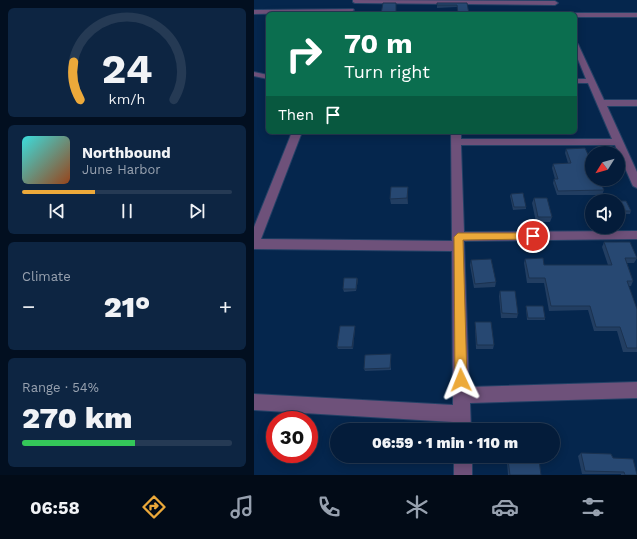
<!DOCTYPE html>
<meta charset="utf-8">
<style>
body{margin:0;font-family:"Work Sans",sans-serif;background:#0d2542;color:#f1f3f6;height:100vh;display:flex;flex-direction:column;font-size:15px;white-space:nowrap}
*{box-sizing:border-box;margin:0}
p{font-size:13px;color:#97a1af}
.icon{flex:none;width:22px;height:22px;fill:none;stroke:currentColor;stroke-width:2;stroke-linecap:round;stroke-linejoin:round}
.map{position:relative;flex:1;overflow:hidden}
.details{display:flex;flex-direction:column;gap:8px;padding:8px;background:#020f20;width:254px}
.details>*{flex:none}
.banner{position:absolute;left:12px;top:12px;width:311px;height:122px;border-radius:6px;box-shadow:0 2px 10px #0003,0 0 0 1px #253a54;background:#0b6e4f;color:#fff;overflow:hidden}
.needle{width:26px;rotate:233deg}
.controls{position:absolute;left:331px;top:146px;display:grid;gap:8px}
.controls a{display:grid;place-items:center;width:40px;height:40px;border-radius:50%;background:#041c3a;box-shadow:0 2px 10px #0003,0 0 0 1px #253a54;font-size:20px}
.speed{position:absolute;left:12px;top:411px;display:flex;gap:8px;font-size:20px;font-weight:700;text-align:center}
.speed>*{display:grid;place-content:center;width:52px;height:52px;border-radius:50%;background:#041c3a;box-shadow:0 2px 10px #0003,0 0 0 1px #253a54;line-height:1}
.speed .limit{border:6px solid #d22;background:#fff;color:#111}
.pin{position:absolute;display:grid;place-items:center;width:34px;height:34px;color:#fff;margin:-17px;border:2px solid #fff;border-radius:50%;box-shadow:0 1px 4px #0007}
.me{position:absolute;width:44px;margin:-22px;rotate:358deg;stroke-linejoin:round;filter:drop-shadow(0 0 3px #0008)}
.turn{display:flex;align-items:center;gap:14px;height:84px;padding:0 12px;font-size:18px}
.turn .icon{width:52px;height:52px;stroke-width:2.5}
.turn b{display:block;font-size:28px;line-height:34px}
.then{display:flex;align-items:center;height:38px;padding:0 12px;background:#0003;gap:8px;font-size:15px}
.big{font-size:30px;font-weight:800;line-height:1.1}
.details .card{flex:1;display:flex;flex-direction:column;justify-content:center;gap:6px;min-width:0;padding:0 14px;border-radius:6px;background:#0d2542}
.details .dial{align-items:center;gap:0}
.dial svg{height:104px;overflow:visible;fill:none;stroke:#253a54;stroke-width:7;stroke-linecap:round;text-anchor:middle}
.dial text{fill:#f1f3f6;stroke:none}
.song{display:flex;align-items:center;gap:12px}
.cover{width:48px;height:48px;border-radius:6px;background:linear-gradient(135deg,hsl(180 70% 55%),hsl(20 70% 35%))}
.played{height:4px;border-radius:2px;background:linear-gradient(90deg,#eca93a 35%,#253a54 35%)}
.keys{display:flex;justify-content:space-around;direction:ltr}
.heat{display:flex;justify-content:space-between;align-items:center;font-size:22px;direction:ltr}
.charge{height:6px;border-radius:3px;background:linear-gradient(90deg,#34c759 54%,#253a54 0)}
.trip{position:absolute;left:76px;top:423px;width:230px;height:40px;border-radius:20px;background:#041c3a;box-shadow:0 2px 10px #0003,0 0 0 1px #253a54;font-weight:800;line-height:40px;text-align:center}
.dock{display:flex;height:64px;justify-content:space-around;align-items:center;background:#020b17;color:#97a1af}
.dock .icon{width:28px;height:28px}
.dock .current{color:#eca93a}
.dock b{font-size:18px;color:#f1f3f6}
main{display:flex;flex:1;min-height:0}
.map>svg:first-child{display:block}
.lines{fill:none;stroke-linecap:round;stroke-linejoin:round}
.minor-casing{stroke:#234166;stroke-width:2}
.minor{fill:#6e517a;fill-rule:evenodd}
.wall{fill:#223e62}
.shaded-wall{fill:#1b3250}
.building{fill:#274872;stroke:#1b3250}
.route{fill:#eca93a;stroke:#996e26}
</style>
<main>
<section class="details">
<div class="card dial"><svg viewBox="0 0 100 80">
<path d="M14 69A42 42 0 1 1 86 69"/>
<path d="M14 69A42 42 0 0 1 9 40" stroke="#eca93a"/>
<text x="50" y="56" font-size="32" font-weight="700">24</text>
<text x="50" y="72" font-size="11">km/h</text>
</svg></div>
<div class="card">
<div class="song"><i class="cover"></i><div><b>Northbound</b><p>June Harbor</p></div></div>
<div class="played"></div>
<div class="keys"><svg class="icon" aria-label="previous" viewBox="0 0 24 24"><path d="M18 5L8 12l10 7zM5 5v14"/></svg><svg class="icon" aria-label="pause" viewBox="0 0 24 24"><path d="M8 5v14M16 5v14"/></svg><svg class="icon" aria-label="next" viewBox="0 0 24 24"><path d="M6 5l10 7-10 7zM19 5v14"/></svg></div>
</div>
<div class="card"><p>Climate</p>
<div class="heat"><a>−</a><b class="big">21°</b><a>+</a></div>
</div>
<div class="card"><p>Range · 54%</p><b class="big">270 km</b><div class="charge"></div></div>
</section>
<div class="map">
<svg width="383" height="475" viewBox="0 0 383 475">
<rect width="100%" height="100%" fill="#05264d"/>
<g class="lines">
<g class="minor-casing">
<path id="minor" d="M99,0L301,1L304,3L301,5L101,3L99,2Z
M99,9L100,10L97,12L0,14V10Z
M321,13H383V17H321V14H319Z
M321,42L324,44L350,100H383V106H353L383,172V188L379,186L378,184L361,145H207L210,232L383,231V239L210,241L215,387L383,382V398L216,403L217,430H199V422L0,410V394L199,405L198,251L0,249V227L38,132H48L7,239L198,241L197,132H207V139H358L334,83H321V79H332L321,52Z
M0,72L14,75V79L0,76Z
M200,456H218V475H200Z"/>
</g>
<use href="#minor" class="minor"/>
</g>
<path class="wall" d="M183,3H213L215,14H204L203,7L183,8Z
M312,149L350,190L348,195H303L299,183L300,179H301L298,168L299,164L314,163L311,153Z
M154,192V204H137L136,199Z
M257,194L272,207V209L259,210L256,196Z
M280,198L298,217L296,222H282L278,203Z
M357,201H372L377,211L376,214H364V201Z
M350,242L383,258L380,263H373L379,281L377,286H374L383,309V352H369L363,331H340L334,310L295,311L290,283H273L270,263L271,259L290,265H354L348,247Z
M217,260L242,282L241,287L220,288L216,265Z
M103,278L104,280L102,291L90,292L89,289Z
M246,291L264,314L263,318H247L245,296Z
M272,306L291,318V320H273L272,308Z
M221,322L240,345L239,349H222L221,326Z
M101,328L99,349H84L83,347Z
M137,356V370L111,371L110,369Z
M327,453L359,458L383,475H367V474H328L324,456Z
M254,460L287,475H254L253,462Z"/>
<path class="shaded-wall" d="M154,187V204L153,198Z
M103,278L104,280L102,291V289Z
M101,326V328L99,349L98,347Z"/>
<path class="building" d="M129,3H142V14H127Z
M183,3H213L215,14H204L203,5H183Z
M331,148L338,163V179H345L350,190L304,191L300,179H304L299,164L317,163L312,149Z
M137,187H154L153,198L136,199Z
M269,193L272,207H260L257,194Z
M280,198H293L298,217H284Z
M358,201H372L377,211H364V201Z
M350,242H376L383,258H371L379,281H373L383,309V348H373L366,327H342L336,306H297L291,278H275L271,259L289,258L290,265H358Z
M237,259L242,282L221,284L217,260Z
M90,278H103L102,289H89Z
M246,291H261L264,314L248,313Z
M272,306H289L291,318H274Z
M221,322H237L240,345H223Z
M86,326H101L98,347H83Z
M137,354L136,368L110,369L111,355Z
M327,453L357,454L359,458L379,459L383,475H371L370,472L331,471Z
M254,460H285L287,475H256Z"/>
<path class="route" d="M204,233H279L283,236L279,239L209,240L213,380L212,384L207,386L203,384L201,380L200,237Z"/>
</svg>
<div class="controls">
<a><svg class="needle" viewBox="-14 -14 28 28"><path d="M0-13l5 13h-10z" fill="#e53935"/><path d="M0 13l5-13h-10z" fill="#97a1af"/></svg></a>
<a><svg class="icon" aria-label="sound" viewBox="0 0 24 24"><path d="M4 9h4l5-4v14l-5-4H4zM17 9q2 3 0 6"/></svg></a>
</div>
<div class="speed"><div class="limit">30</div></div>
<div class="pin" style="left:279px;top:236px;background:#d93025"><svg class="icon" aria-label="arrive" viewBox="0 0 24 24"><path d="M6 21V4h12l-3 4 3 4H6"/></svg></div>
<svg class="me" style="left:207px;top:380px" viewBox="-20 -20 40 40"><path d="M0-17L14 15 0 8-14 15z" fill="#eca93a" stroke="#fff" stroke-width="4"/></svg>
<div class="trip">06:59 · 1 min · 110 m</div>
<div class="banner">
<div class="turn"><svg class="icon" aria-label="right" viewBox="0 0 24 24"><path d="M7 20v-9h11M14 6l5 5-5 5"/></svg><div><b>70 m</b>Turn right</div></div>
<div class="then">Then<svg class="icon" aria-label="arrive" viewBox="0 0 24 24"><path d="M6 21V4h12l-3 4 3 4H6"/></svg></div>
</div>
</div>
</main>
<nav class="dock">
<b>06:58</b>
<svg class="icon current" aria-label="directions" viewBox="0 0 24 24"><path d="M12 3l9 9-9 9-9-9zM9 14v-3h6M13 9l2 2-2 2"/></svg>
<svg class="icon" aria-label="music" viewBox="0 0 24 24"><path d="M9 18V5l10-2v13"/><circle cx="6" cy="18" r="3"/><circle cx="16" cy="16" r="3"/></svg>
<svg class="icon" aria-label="phone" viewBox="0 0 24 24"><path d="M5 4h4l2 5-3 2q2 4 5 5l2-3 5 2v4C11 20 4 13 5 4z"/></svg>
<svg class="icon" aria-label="climate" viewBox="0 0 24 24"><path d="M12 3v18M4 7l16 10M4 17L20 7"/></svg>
<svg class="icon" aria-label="car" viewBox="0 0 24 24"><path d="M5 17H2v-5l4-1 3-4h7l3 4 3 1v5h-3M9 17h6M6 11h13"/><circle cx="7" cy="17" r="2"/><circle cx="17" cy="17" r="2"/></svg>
<svg class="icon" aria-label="filters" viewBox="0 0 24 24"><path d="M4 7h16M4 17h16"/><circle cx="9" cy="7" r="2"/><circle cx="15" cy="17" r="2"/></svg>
</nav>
